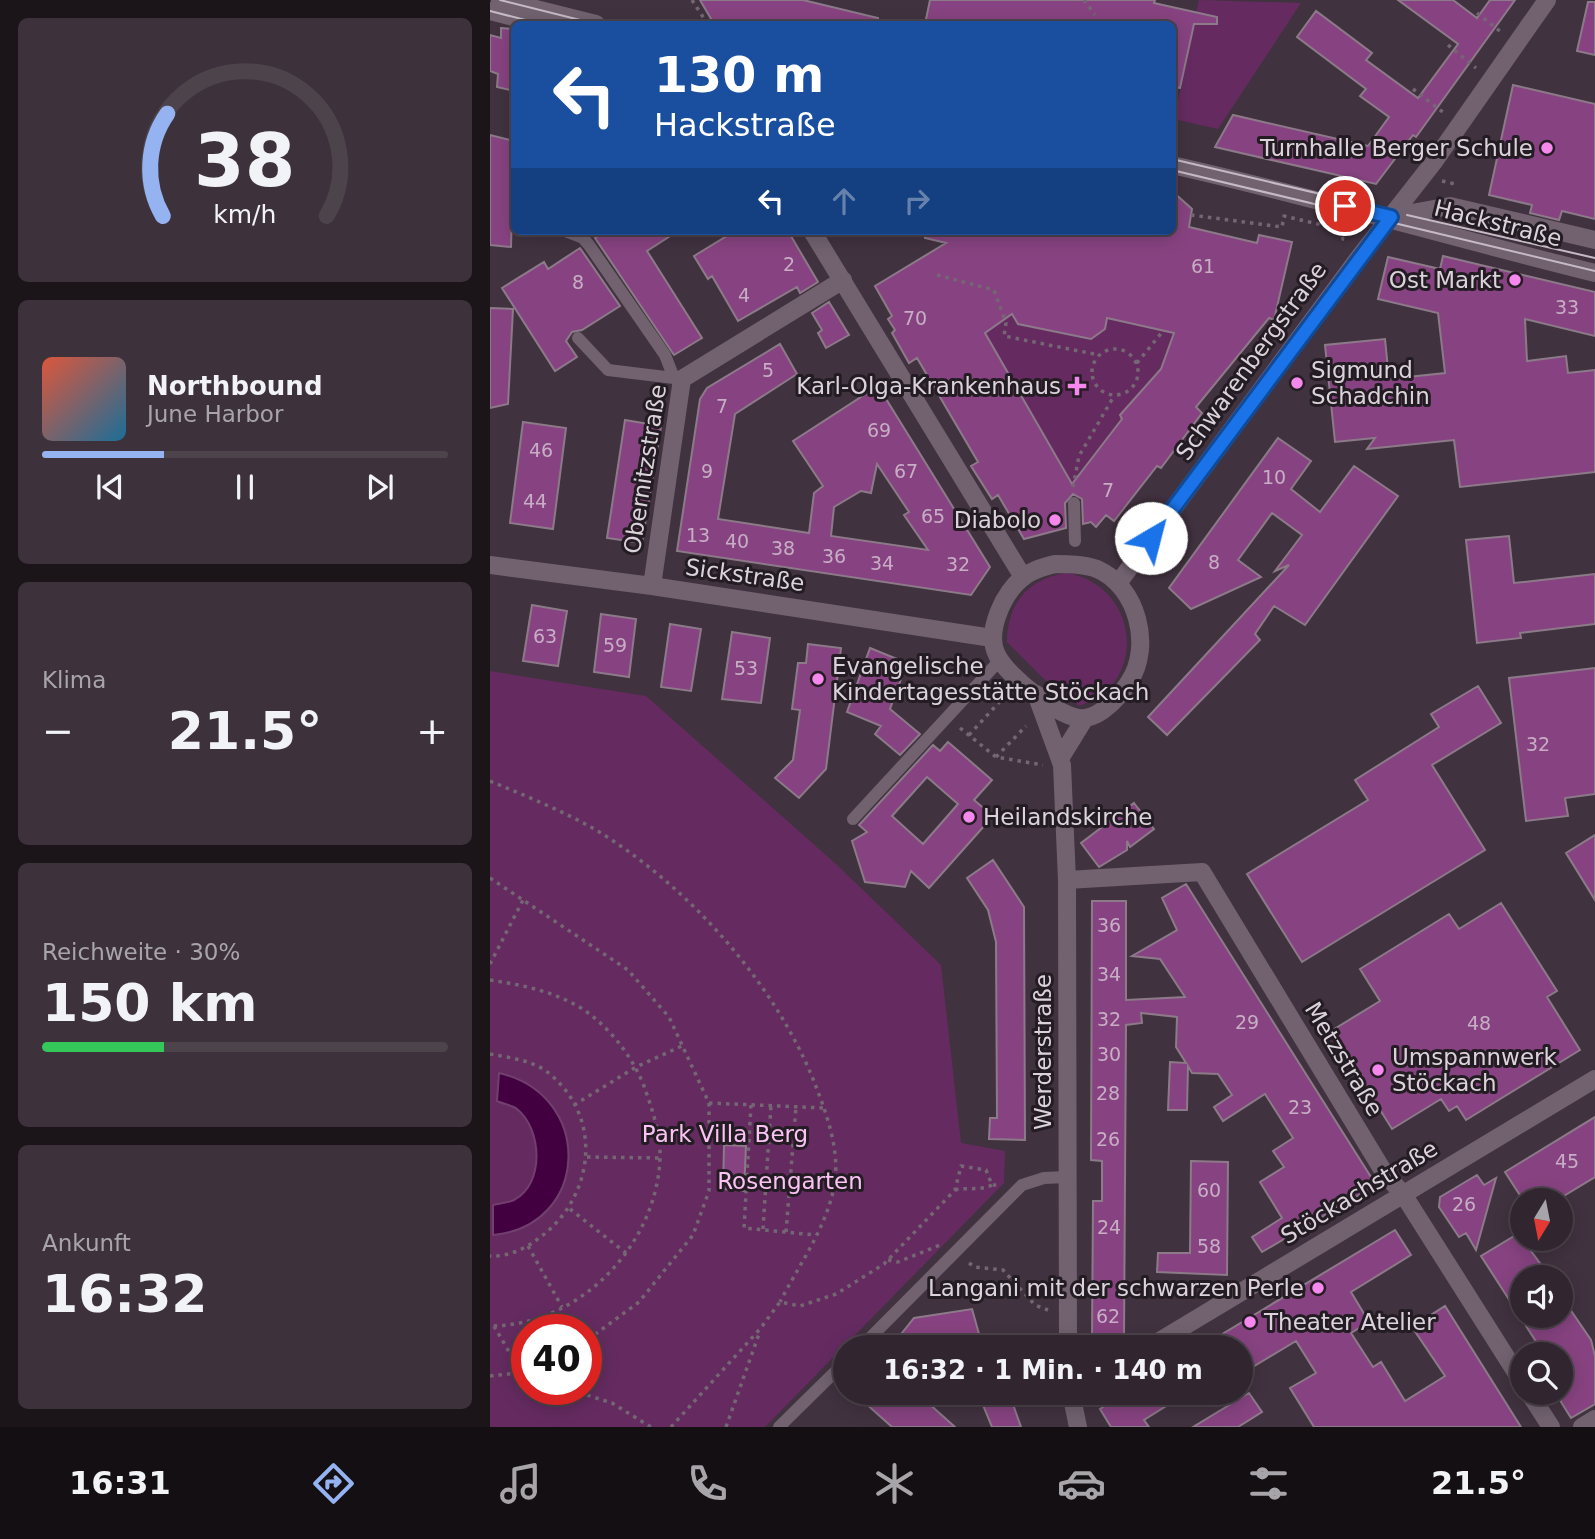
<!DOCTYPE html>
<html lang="de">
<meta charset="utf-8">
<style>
body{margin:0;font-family:"DejaVu Sans",sans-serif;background:#3d323b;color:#f1f3f6;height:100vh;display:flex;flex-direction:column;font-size:26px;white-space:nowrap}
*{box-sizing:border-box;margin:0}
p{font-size:23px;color:#a8a5aa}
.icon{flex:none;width:38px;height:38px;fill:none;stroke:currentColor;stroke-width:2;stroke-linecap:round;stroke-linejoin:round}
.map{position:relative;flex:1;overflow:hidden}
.sheet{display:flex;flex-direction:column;gap:18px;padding:18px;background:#1b151a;width:490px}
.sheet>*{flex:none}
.banner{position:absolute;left:21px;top:21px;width:665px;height:214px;border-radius:10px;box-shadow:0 4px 18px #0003,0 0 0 2px #4c434b;background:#1a4fa0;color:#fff;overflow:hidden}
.needle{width:46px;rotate:190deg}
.fabs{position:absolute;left:1020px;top:1188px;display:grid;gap:14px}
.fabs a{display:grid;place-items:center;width:63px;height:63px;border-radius:50%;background:#31262f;box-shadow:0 4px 18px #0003,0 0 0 2px #4c434b;font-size:35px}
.speed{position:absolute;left:21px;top:1314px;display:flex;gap:14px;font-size:35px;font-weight:700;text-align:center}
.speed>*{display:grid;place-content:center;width:91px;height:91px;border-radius:50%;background:#31262f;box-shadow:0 4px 18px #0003,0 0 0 2px #4c434b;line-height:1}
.speed .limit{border:10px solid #d22;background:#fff;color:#111}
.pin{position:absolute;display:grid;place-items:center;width:60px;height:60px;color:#fff;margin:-30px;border:4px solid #fff;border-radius:50%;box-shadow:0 2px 7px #0007}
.me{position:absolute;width:77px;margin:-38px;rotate:37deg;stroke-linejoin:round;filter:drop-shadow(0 0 5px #0008)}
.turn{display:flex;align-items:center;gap:24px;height:147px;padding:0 28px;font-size:32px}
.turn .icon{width:91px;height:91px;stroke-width:2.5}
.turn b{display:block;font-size:49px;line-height:60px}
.lanes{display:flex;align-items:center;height:66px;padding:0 28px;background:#0003;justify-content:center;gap:35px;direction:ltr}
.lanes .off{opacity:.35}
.big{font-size:52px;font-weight:600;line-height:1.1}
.sheet .tile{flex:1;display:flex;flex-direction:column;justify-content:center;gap:10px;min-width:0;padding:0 24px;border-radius:10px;background:#3d323b}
.sheet .dial{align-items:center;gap:0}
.dial svg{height:182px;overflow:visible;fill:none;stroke:#4c434b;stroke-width:7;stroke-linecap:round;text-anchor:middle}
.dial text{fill:#f1f3f6;stroke:none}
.song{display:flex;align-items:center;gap:21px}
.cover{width:84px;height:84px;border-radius:10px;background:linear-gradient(135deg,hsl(10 70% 55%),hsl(200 70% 35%))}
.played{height:7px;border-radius:4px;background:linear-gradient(90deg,#95b2f1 30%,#4c434b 30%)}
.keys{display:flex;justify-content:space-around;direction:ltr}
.heat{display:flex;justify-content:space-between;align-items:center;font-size:38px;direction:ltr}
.charge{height:10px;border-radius:5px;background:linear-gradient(90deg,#34c759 30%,#4c434b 0)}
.trip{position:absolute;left:343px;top:1335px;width:420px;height:70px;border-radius:35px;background:#31262f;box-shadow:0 4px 18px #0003,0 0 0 2px #4c434b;font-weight:600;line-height:70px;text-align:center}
.tab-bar{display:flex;height:112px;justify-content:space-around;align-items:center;background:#140f13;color:#a8a5aa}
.tab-bar .icon{width:49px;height:49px}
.tab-bar .active{color:#95b2f1}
.tab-bar b{font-size:32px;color:#f1f3f6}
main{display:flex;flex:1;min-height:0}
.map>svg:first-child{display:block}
.green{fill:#652b61;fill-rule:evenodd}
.water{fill:#430040;stroke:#713f6e;stroke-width:2}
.building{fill:#874381;stroke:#8c7a89;stroke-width:2;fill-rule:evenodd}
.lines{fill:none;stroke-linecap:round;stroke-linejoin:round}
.path{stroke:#746773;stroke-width:3.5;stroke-dasharray:3.5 5;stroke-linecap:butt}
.lane{stroke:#726270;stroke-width:12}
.street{stroke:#726270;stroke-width:18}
.secondary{stroke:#726270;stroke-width:18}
.tram{stroke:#c6bbc5;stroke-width:2}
.route-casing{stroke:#114b97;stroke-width:18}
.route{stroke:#1a73e8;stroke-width:12}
.poi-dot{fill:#f688ed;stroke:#231d23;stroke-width:2.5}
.labels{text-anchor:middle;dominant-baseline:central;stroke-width:6;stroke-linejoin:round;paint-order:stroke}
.number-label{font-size:19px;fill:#c7aec4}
.poi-label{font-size:23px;fill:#dcd2db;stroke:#231d23;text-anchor:end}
.street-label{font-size:23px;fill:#dcd2db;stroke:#231d23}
.park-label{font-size:23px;fill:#fbc2f4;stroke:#231d23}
</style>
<main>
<section class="sheet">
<div class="tile dial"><svg viewBox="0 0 100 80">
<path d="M14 69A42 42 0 1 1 86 69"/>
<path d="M14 69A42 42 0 0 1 16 24" stroke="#95b2f1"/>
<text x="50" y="56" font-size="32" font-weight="700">38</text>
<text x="50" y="72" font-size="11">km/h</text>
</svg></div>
<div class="tile">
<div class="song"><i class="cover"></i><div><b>Northbound</b><p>June Harbor</p></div></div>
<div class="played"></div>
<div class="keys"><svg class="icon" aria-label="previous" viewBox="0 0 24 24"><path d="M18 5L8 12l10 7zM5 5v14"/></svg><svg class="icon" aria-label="pause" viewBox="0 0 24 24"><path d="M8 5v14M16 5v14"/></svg><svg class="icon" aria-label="next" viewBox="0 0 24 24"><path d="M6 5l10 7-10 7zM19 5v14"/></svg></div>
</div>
<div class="tile"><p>Klima</p>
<div class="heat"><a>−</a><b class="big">21.5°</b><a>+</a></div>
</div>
<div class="tile"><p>Reichweite · 30%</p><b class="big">150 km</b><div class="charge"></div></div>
<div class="tile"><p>Ankunft</p><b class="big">16:32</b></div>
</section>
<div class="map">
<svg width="1105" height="1427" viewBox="0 0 1105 1427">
<rect width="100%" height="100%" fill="#41323f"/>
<path class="green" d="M709,0L811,3L728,129L684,119Z
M504,281L528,324L600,339L615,329L618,318L684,333L671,369L597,465L590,492L570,489L549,426L495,333Z
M577,573C650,586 659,685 589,706L553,678L517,642C517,604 538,578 577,573Z
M0,671L156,696L346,864L451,965L471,1143L515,1151L514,1183L275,1427H0ZM37,1330H96V1390H37Z"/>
<path class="water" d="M9,1073C105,1095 100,1226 3,1235V1205C9,1203 18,1203 24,1200C55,1184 52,1129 27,1109C22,1105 13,1104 7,1101Z"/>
<path class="building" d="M210,0H313L388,18V24H224Z
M440,0H665L664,3L727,17V24H704L690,88L682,87V24H435Z
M908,0H963L987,18L1000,0H1025L926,137L923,135L886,184L725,147L743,115L878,146L899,117L870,96L876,89L807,37L826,11L882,53L876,60L928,98L968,44Z
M1098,2H1105V55L1087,51Z
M11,28L24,29V91L7,87L8,74L0,71V35L11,38Z
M1023,85L1105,104V219L1072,211L1069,220L1040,213L1042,205L999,195Z
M0,135L24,141L21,247L0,245Z
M682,191L702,209L699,227L767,243L769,235L802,242L784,320L779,318L706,407L712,413L671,468L667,466L624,521L616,515L606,527L601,522L593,524L592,499L583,494L575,503L576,528L534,539L508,495L502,499L481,466L488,462L427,358L419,363L402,333L405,330L398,319L402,316L385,286L456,243L435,238V231H682ZM522,314L528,324L601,339L615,329L617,318L684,333L671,369L630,415L632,419L582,484L495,333Z
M116,231H188L157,251L212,338L184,355L105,238Z
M245,231H298L328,282L310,293L307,287L248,321L222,276L218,279L204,256Z
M90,248L130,306L92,330L82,332L76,341L87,357L65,371L12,288L54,262L58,269Z
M953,256L1105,292V336L1035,319L1037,361L1076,356L1078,373L1105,370V472L970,487L964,440L877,449L885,438L845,442L835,345L895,339L899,379L955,373L948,313L888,299L898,257L950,269Z
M339,302L359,335L336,348L328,333L332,330L322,313Z
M0,308L23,309L18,404L0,408Z
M290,344L307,374L245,414L228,519L319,533L324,493L333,486L303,441L388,386L500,567L481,595L187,551L210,399L217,388ZM387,464L419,512L414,515L438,550L341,536L344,507L371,491L381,493Z
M135,420L171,426L152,543L117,538Z
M33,422L76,428L63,529L20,523Z
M788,438L821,461L801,489L830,512L864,466L908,496L815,625L784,606L765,634L770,640L677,735L658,717L799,565L785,571L812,535L782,513L748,560L771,577L701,609L679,588Z
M1019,536L1024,583L1105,574V624L1030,633L1031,638L987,643L976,540Z
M42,605L77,611L68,666L33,661Z
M111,614L146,619L139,677L104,672Z
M180,624L211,629L201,691L171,687Z
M242,632L280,638L271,703L232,699Z
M318,644L351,648L336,769L309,798L285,778L303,760L310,710L302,709L308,663H316Z
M380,648L417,663L400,709L430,734L410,755L385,734L391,726L357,712Z
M1105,668V794L1075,798L1078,816L1036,821L1019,678Z
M988,686L1011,723L942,765L995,850L812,962L757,874L878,800L865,780L949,727L941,714Z
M458,742L502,780L484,800L503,816L439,888L421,871L415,887L375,882L362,841L377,832L369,825L443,745L450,751ZM437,777L468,804L433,844L402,816Z
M644,803L664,829L640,847L637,841V850L609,867L591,843Z
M1105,835V900L1076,853Z
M503,860L534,907L535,1140L499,1139L500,1118H507L506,942L498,910L477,878Z
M696,884L886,1185L772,1252L762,1237L792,1218L770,1182L794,1167L783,1151L803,1138L775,1094L733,1121L724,1107L742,1095L728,1074L702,1073L698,1066L697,1110H678L680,1062L696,1063L686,1047L687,1017L651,1013L652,1023L636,1025L634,1338H602L603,1201H612V1161L601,1160L602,901H636V1000L695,997L670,959L642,956L687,930L672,898Z
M1011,903L1067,991L1057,997L1090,1050L976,1120L967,1106L959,1111L951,1099L902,1129L841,1031L890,1001L870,969L959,914L969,929Z
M1105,1117V1177L1067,1200H1033L1015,1172Z
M234,1145L256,1146L254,1191L233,1189Z
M701,1161L738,1162L737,1275L667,1272L668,1253H700Z
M987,1175L994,1185L1006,1178L986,1250L976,1233L969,1237L949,1207L950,1197Z
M905,1230L921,1255L861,1292L879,1322L861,1333L883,1367L891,1362L915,1401L955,1376L922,1327L955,1306L1031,1427H824L800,1388L826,1373L806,1341L751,1374V1348H709Z
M1031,1232L1032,1239L1061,1278H1032V1316H1071V1296L1101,1340L1105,1356V1404L1081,1418L1071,1402V1354H1054L991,1256Z
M482,1309L493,1348H400L424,1318Z
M364,1393H427L465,1427H402Z
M488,1393H519L531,1427H502Z
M635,1393H697L654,1420L659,1427H621L610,1409Z
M759,1393L772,1412L748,1427H703Z"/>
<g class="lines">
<path class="path" d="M202,0L215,20L214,24
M594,0L605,15
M987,13L1011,32
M958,45L986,68
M923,89L954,113
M952,181L965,184V187
M701,215L792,227L794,216L849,229
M849,229L853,239L859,241
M447,275L504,290L516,323L514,336L609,355
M602 372a23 23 0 1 1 46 0a23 23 0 1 1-46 0Z
M647,363L673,331
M583,487L589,456L624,396
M470,728L506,757L553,765
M479,735L513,698
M506,757L536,726
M0,781C36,796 73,811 106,830C197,885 283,981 323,1079C336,1112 351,1151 344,1187C336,1228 309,1265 290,1302
M0,878L138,970L179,1017L219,1103V1191L203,1235L149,1302L96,1341
M0,964L33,900
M0,980C32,985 63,991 91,1008C119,1026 142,1056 154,1086C162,1109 171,1134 170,1159C166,1246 89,1326 0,1326
M0,1054C21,1058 44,1060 61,1075C116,1122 102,1203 45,1241C33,1250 15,1257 0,1256
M219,1103L335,1108
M84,1105L146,1067L194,1045
M261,1105L254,1228L325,1235
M97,1157L170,1158
M465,1190C478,1187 491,1191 502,1185
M80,1209L136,1253
M273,1229L281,1105
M296,1232L306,1107
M38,1246L72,1307
M398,1260L408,1262L450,1245
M479,1263L485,1267L513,1270L545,1305L558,1310
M4,1326L32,1374L37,1375
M0,1376L37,1372
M81,1390L122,1403L161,1427
M181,1427L270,1329L290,1302L310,1306L346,1294L394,1264L465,1190L471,1166L496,1170L502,1185H509
M236,1427L270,1331"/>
<path class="lane" d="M75,231L93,238L99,245L175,355L184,378
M88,338L118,370L192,379
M584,503L585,541
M363,819L510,660
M370,1348L532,1185L554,1178L577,1177
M289,1427L355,1362"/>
<path class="street" d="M322,231L533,577
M0,565L162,586L502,638
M162,586L192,379L353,280
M577,880L712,872L895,1174L913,1194L1032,1382
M658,1348L1105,1079
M1039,1393L1061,1427"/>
<path class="secondary" d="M10,0L106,24
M0,11L51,24
M682,165C825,197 963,238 1105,273
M900,217L960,206L1105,240
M565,564C578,564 594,564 607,569C647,586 663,646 639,682C630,696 612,716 595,718C573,722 516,675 507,655C495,631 514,591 535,576C544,569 554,567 565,564Z
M629,582L870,256L943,163L1057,0
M546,694L572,765L577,880L578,1348
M571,757L595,718
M581,1393L588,1427
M1092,1427L1105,1419"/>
<path class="tram" d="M10,0L106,24
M0,11L51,24
M682,159L894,209
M682,170L1105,271
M917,215L1105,258"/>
</g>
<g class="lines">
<g class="route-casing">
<path id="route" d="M661,538L901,217L855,206"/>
</g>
<use href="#route" class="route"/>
</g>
<g class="poi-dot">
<circle cx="1057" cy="148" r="7"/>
<circle cx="1025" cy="280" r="7"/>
<circle cx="807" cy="383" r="7"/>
<path d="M583.5 375.5h7v7h7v7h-7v7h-7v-7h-7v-7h7z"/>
<circle cx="565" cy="520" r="7"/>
<circle cx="328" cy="679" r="7"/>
<circle cx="479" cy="817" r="7"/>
<circle cx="888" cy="1070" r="7"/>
<circle cx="828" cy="1288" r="7"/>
<circle cx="760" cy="1322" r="7"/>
</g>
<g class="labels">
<g class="number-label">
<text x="299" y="264">2</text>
<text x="713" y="266">61</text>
<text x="88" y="282">8</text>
<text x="254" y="295">4</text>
<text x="1077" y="307">33</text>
<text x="425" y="318">70</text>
<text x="278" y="370">5</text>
<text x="232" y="406">7</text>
<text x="389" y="430">69</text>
<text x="51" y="450">46</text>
<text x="217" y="471">9</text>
<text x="416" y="471">67</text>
<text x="784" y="477">10</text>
<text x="618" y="490">7</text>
<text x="45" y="501">44</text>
<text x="443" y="516">65</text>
<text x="208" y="535">13</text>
<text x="247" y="541">40</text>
<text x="293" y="548">38</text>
<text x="344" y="556">36</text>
<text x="724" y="562">8</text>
<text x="392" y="563">34</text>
<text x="468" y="564">32</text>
<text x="55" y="636">63</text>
<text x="125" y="645">59</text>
<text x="256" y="668">53</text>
<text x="1048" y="744">32</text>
<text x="619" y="925">36</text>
<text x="619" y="974">34</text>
<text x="619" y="1019">32</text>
<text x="757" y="1022">29</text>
<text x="989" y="1023">48</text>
<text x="619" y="1054">30</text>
<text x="618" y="1093">28</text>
<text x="810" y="1107">23</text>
<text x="618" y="1139">26</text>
<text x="1077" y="1161">45</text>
<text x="719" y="1190">60</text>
<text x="974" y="1204">26</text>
<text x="619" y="1227">24</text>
<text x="719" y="1246">58</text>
<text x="618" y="1316">62</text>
</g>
<g class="poi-label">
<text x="1043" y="148">Turnhalle Berger Schule</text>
<text x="1011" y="280">Ost Markt</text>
<text x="821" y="370" text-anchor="start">Sigmund<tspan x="821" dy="26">Schadchin</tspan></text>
<text x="571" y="386">Karl-Olga-Krankenhaus</text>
<text x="551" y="520">Diabolo</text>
<text x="342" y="666" text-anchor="start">Evangelische<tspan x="342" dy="26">Kindertagesstätte Stöckach</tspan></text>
<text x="493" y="817" text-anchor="start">Heilandskirche</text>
<text x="902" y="1057" text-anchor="start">Umspannwerk<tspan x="902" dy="26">Stöckach</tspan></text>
<text x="814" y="1288">Langani mit der schwarzen Perle</text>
<text x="774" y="1322" text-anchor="start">Theater Atelier</text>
</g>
<g class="street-label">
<text transform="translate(1008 223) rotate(14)">Hackstraße</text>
<text transform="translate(761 361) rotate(-54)">Schwarenbergstraße</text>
<text transform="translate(155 469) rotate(-81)">Obernitzstraße</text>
<text transform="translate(255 575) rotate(8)">Sickstraße</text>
<text transform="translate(553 1052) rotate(-90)">Werderstraße</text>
<text transform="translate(854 1059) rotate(59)">Metzstraße</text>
<text transform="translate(869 1192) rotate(-31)">Stöckachstraße</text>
</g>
<g class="park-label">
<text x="235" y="1134">Park Villa Berg</text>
<text x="300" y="1181">Rosengarten</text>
</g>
</g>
</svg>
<div class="fabs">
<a><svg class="needle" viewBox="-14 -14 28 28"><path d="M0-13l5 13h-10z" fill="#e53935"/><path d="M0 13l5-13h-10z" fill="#a8a5aa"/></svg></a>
<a><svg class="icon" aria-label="sound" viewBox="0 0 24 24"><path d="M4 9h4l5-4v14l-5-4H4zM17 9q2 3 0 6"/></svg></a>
<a><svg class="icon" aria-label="search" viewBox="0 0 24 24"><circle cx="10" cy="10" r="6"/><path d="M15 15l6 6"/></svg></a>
</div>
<div class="speed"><div class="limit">40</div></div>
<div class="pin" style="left:855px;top:206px;background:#d93025"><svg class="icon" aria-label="arrive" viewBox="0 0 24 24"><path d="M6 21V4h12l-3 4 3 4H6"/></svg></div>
<svg class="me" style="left:661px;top:538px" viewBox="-20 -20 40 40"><circle r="19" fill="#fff"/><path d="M0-13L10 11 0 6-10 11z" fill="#1a73e8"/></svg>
<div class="trip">16:32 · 1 Min. · 140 m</div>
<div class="banner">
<div class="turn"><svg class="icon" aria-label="left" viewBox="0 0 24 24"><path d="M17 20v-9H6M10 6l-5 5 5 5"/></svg><div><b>130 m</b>Hackstraße</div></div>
<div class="lanes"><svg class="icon" aria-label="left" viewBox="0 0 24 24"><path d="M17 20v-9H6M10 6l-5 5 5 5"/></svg><svg class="icon off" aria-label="ahead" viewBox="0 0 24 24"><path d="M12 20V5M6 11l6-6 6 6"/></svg><svg class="icon off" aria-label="right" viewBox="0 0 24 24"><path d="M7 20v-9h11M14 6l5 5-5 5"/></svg></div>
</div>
</div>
</main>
<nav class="tab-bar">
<b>16:31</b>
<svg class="icon active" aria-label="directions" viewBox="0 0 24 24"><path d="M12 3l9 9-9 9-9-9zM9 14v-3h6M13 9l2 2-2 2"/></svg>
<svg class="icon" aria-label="music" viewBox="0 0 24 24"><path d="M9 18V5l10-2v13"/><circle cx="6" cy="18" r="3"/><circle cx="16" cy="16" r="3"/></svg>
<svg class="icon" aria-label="phone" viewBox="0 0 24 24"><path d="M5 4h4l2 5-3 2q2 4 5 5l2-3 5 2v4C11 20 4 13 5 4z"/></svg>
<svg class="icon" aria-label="climate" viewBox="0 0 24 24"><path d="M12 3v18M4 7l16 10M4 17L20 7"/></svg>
<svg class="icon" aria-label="car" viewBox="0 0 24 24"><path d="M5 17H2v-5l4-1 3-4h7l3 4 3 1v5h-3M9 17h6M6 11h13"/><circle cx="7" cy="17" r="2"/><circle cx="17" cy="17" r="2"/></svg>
<svg class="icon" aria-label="filters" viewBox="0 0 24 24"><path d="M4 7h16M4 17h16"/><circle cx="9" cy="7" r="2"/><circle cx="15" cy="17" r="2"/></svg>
<b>21.5°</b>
</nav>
